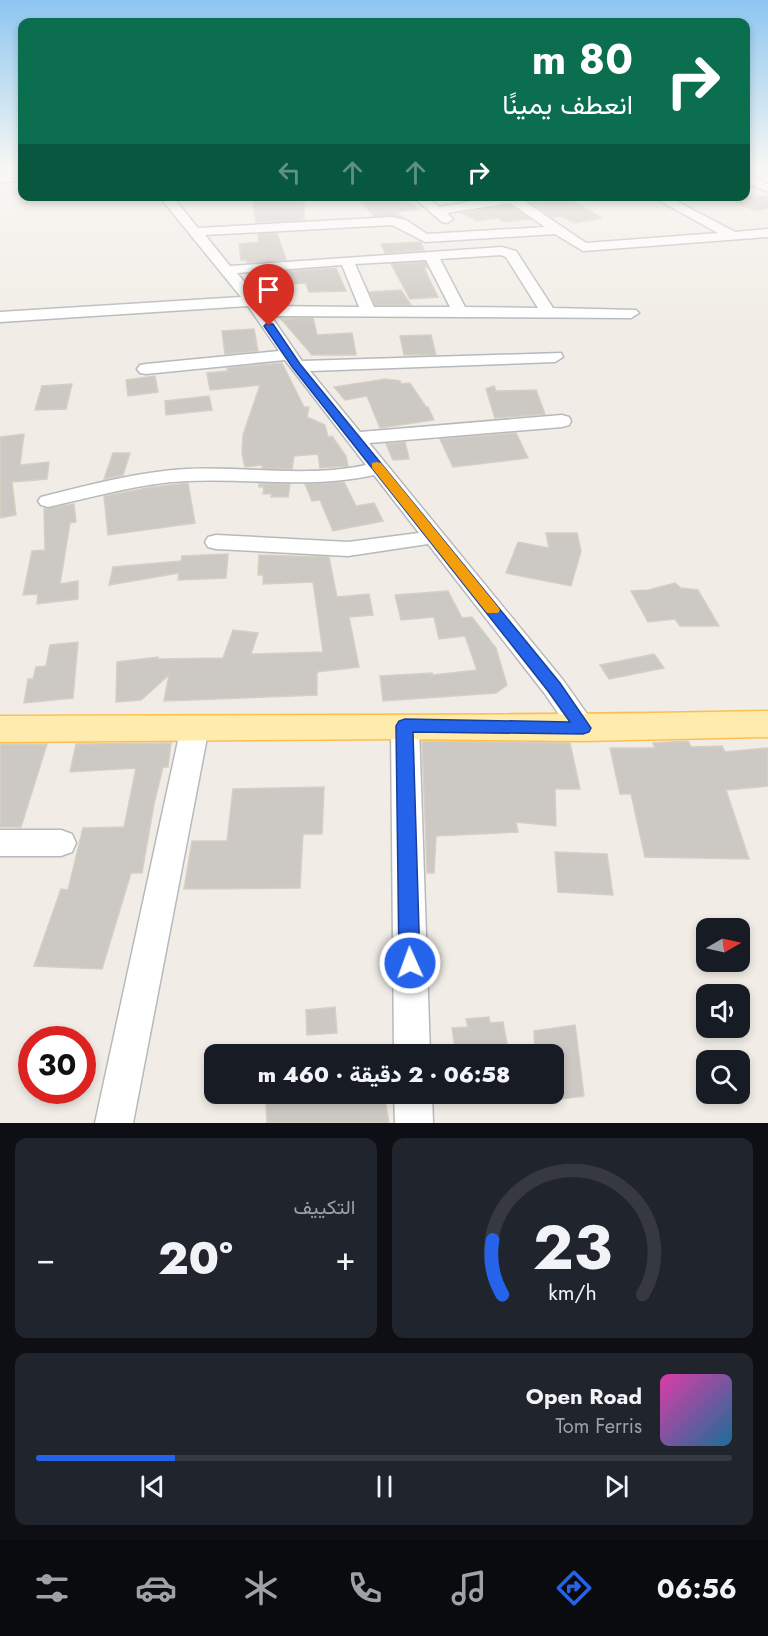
<!DOCTYPE html>
<html lang="ar">
<meta charset="utf-8">
<style>
body{margin:0;font-family:Jost,Vazirmatn,sans-serif;background:#20242c;color:#f1f3f6;direction:rtl;height:100vh;display:flex;flex-direction:column;font-size:22px;white-space:nowrap}
*{box-sizing:border-box;margin:0}
p{font-size:20px;color:#9ea1a6}
.icon{flex:none;width:33px;height:33px;fill:none;stroke:currentColor;stroke-width:2;stroke-linecap:round;stroke-linejoin:round}
.map{position:relative;height:1123px;overflow:hidden;direction:ltr}
.sheet{display:flex;flex-direction:column;gap:15px;padding:15px;background:#0d0f14;flex:1}
.sheet>*{flex:none}
.guide{position:absolute;left:18px;top:18px;width:732px;height:183px;border-radius:12px;box-shadow:0 3px 9px #0003;direction:rtl;background:#0b6e4f;color:#fff;overflow:hidden}
.needle{width:39px;rotate:81deg}
.controls{position:absolute;left:696px;top:918px;display:grid;gap:12px}
.controls a{display:grid;place-items:center;width:54px;height:54px;border-radius:12px;background:#171b24;box-shadow:0 3px 9px #0003;font-size:30px}
.speed{position:absolute;left:18px;top:1026px;display:flex;gap:12px;font-size:30px;font-weight:700;text-align:center}
.speed>*{display:grid;place-content:center;width:78px;height:78px;border-radius:50%;background:#171b24;box-shadow:0 3px 9px #0003;line-height:1}
.speed .limit{border:9px solid #d22;background:#fff;color:#111}
.pin{position:absolute;display:grid;place-items:center;width:51px;height:51px;color:#fff;margin:-62px -26px;border-radius:50% 50% 50% 0;rotate:-45deg;box-shadow:0 0 6px #0007}
.pin .icon{rotate:45deg}
.me{position:absolute;width:66px;margin:-33px;rotate:358deg;stroke-linejoin:round;filter:drop-shadow(0 0 4px #0008)}
.turn{display:flex;align-items:center;gap:21px;height:126px;padding:0 18px;font-size:27px}
.turn .icon{width:78px;height:78px;stroke-width:2.5}
.turn b{display:block;font-size:42px;line-height:51px}
.lanes{display:flex;align-items:center;height:57px;padding:0 18px;background:#0003;justify-content:center;gap:30px;direction:ltr}
.lanes .off{opacity:.35}
.big{font-size:45px;font-weight:800;line-height:1.1}
.sheet .widget{flex:1;display:flex;flex-direction:column;justify-content:center;gap:9px;min-width:0;padding:0 21px;border-radius:12px;background:#20242c}
.sheet .dial{align-items:center;gap:0}
.dial svg{height:156px;overflow:visible;fill:none;stroke:#363941;stroke-width:7;stroke-linecap:round;text-anchor:middle}
.dial text{fill:#f1f3f6;stroke:none}
.song{display:flex;align-items:center;gap:18px}
.cover{width:72px;height:72px;border-radius:9px;background:linear-gradient(135deg,hsl(320 70% 55%),hsl(200 70% 35%))}
.played{height:6px;border-radius:3px;background:linear-gradient(90deg,#2563eb 20%,#363941 20%)}
.keys{display:flex;justify-content:space-around;direction:ltr}
.heat{display:flex;justify-content:space-between;align-items:center;font-size:33px;direction:ltr}
.sheet .tiles{flex:1;display:grid;gap:15px;grid-template-columns:1fr 1fr}
.widget:last-child{grid-column:span 2}
.trip{position:absolute;left:204px;top:1044px;width:360px;height:60px;border-radius:12px;background:#171b24;box-shadow:0 3px 9px #0003;font-weight:800;line-height:60px;text-align:center;direction:rtl}
.tabs{display:flex;height:96px;justify-content:space-around;align-items:center;background:#090b0e;color:#9ea1a6}
.tabs .icon{width:42px;height:42px}
.tabs .selected{color:#2563eb}
.tabs b{font-size:27px;color:#f1f3f6}
.map>svg:first-child{display:block}
.building{fill:#ccc8c3;stroke:#d6cfc3;stroke-width:1.5}
.lines{fill:none;stroke-linecap:round;stroke-linejoin:round}
.minor-casing{stroke:#b6b9bd;stroke-width:3}
.major-casing{stroke:#fdbf53;stroke-width:3}
.minor{fill:#fff;fill-rule:evenodd}
.major{fill:#ffebac;fill-rule:evenodd}
.route{fill:#2563eb;stroke:#184099;stroke-width:1.5}
.slow{fill:#f59e0b}
</style>
<div class="map">
<svg width="768" height="1123" viewBox="0 0 768 1123">
<rect width="100%" height="100%" fill="#f1ede6"/>
<path class="building" d="M252,196H304V220L256,222Z
M354,196L376,198L399,196L418,209L396,212L402,217L375,216Z
M522,196L531,198L565,196L602,218L574,223L562,216L551,217Z
M723,196H768V208L755,211Z
M509,205L530,219L503,222L498,218L477,221L462,213Z
M277,233L286,260L247,263V260H241L239,244L259,242L258,234Z
M421,242L424,250L385,253L381,244Z
M425,262L427,268H424L438,297L410,299L391,264Z
M336,268L346,291L309,292L306,283L258,286L255,274Z
M401,290L411,305H375L370,292Z
M313,318L317,335L352,333L356,355H312L281,319Z
M254,329L258,351L225,354L222,331Z
M431,335L436,355H404L400,336Z
M282,363L304,407H309L307,417L325,425L328,437L332,436L346,456L348,466L320,468L318,454L294,456L292,469L262,468V465L245,467L242,454L243,435L260,385L210,390L207,373L228,371L227,368Z
M155,376L158,392L128,396L126,380Z
M386,379L400,381L401,384L410,383L426,407H428L434,420L380,428L367,396L345,400L334,387Z
M72,384L66,409L35,410L42,386Z
M494,386L496,391L536,390L545,414L495,418L486,389Z
M209,396L212,410L166,415L165,401Z
M516,433L528,458L453,467L440,439Z
M24,434L20,465L49,462L47,479L12,482L16,515L0,518V437Z
M405,442L409,459L393,460L386,444Z
M113,453H130L123,475L104,479Z
M344,482L356,506L374,503L383,521L333,531L320,500L312,501L305,484Z
M188,483L195,523L108,535L104,496L152,487Z
M259,484H290L288,497H271L272,494H263L264,487H259Z
M74,504L76,522L70,523L60,584L78,581V599L37,604L38,594L23,595L32,551L45,550L44,509Z
M546,533H577L581,551L571,586L506,573L518,542L549,548Z
M228,554L226,578L178,580L179,573L109,585L113,567L181,561L182,556Z
M259,555L329,557L337,597L369,594L373,615L349,617L359,667L317,672V695L164,701L169,675L141,700L116,702L117,662L158,657V659L223,658L233,630L258,633L251,654L323,652L313,582L263,584V575H258Z
M675,583L681,588L698,590L719,626H680L675,619L648,622L631,591L648,590Z
M448,591L462,618L472,617L496,648L507,685L496,693L383,701L380,676L432,673L433,675L477,670L465,636L439,639L434,617L401,620L395,595Z
M78,642L73,698L24,703L28,679H33L36,667L46,666L50,645Z
M654,654L664,668L609,679L600,665Z
M422,741L570,743L580,789H555L556,826L516,822L518,832L436,836L434,873H427Z
M688,741L691,747L722,746L725,752L768,748V786L726,790L749,859L645,857L631,794H620L610,748H655L653,743Z
M171,743L168,767H163L154,804L142,873H131L102,969L34,966L61,889L68,890L83,828L124,827L136,768L70,772L76,744Z
M0,744H47L21,827H0Z
M324,787L322,834H303L300,888L184,889L192,841H227L233,789Z
M555,852L607,854L613,895L558,892Z
M335,1007L337,1033L307,1035L306,1010Z
M489,1017L490,1023L503,1022L509,1054H456L452,1028L468,1027L466,1019Z
M575,1025L584,1096L554,1100V1054H535L534,1031Z
M320,1094H384L389,1123H267L266,1103Z"/>
<g class="lines">
<g class="minor-casing">
<path id="minor" d="M22,175V181L0,182V176Z
M746,175L768,184V192L746,182Z
M159,196H172L198,228L392,217L406,220L427,234L545,227L510,203L447,213L453,219L447,223L442,222L412,196H426L439,207L502,196H517L586,243L718,233L651,196H667L735,232L768,229V237L583,251L555,234L425,242L392,225L205,235L230,266L502,247L516,251L553,308L636,310L639,313L631,318L271,316L302,361L561,353L563,357L555,362L310,371L360,432L562,415L569,417L571,421L569,425L562,427L369,443L563,680L597,728L593,735L583,738L573,735L545,694L428,544L348,556L216,549L208,547L205,542L208,537L216,535L348,542L419,533L374,475C312,489 250,478 187,481C140,483 94,497 48,507L41,505L38,501L41,497C88,485 137,472 186,469C246,466 306,478 366,465L285,360L146,374L140,373L137,369L140,365L146,364L279,351L248,306L0,322V312L241,297ZM501,255L506,257L538,308L465,307L440,259ZM426,260L450,307H374L355,264ZM342,265L359,307L264,306L237,273Z
M405,716L415,719L419,726L430,1054H394L391,726L395,719Z
M195,717L205,720L209,727L133,1123H95L181,727L185,720Z
M0,830H61L72,834L76,843L72,852L61,856H0Z
M394,1094H432L433,1123H395Z"/>
</g>
<g class="major-casing">
<path id="major" d="M768,711V737L583,741L405,739L0,742V716C256,714 512,717 768,711Z"/>
</g>
<use href="#minor" class="minor"/>
<use href="#major" class="major"/>
</g>
<linearGradient id="sky" x2="0" y2="1"><stop stop-color="#8ec6f1"/><stop offset="0.52" stop-color="#f9f7f4"/><stop offset="1" stop-color="#f9f7f4" stop-opacity="0"/></linearGradient>
<rect width="768" height="327" fill="url(#sky)"/>
<path class="route" d="M266,324H273L300,364L560,683L591,728L589,732L583,734L413,732L420,963L417,970L410,973L402,970L399,963L396,726L399,721L405,719L570,722L548,691L293,368L264,326Z"/>
<path class="slow" d="M377,462L381,463L498,607L500,610L498,613H487L372,468V463Z"/>
</svg>
<div class="controls">
<a><svg class="needle" viewBox="-14 -14 28 28"><path d="M0-13l5 13h-10z" fill="#e53935"/><path d="M0 13l5-13h-10z" fill="#9ea1a6"/></svg></a>
<a><svg class="icon" aria-label="sound" viewBox="0 0 24 24"><path d="M4 9h4l5-4v14l-5-4H4zM17 9q2 3 0 6"/></svg></a>
<a><svg class="icon" aria-label="search" viewBox="0 0 24 24"><circle cx="10" cy="10" r="6"/><path d="M15 15l6 6"/></svg></a>
</div>
<div class="speed"><div class="limit">30</div></div>
<div class="pin" style="left:269px;top:326px;background:#d93025"><svg class="icon" aria-label="arrive" viewBox="0 0 24 24"><path d="M6 21V4h12l-3 4 3 4H6"/></svg></div>
<svg class="me" style="left:410px;top:963px" viewBox="-20 -20 40 40"><circle r="17" fill="#2563eb" stroke="#fff" stroke-width="3"/><path d="M0-11L8 9 0 5-8 9z" fill="#fff"/></svg>
<div class="trip">06:58 · 2 دقيقة · 460 m</div>
<div class="guide">
<div class="turn"><svg class="icon" aria-label="right" viewBox="0 0 24 24"><path d="M7 20v-9h11M14 6l5 5-5 5"/></svg><div><b>80 m</b>انعطف يمينًا</div></div>
<div class="lanes"><svg class="icon off" aria-label="left" viewBox="0 0 24 24"><path d="M17 20v-9H6M10 6l-5 5 5 5"/></svg><svg class="icon off" aria-label="ahead" viewBox="0 0 24 24"><path d="M12 20V5M6 11l6-6 6 6"/></svg><svg class="icon off" aria-label="ahead" viewBox="0 0 24 24"><path d="M12 20V5M6 11l6-6 6 6"/></svg><svg class="icon" aria-label="right" viewBox="0 0 24 24"><path d="M7 20v-9h11M14 6l5 5-5 5"/></svg></div>
</div>
</div>
<section class="sheet">
<div class="tiles">
<div class="widget dial"><svg viewBox="0 0 100 80">
<path d="M14 69A42 42 0 1 1 86 69"/>
<path d="M14 69A42 42 0 0 1 9 41" stroke="#2563eb"/>
<text x="50" y="56" font-size="32" font-weight="700">23</text>
<text x="50" y="72" font-size="11">km/h</text>
</svg></div>
<div class="widget"><p>التكييف</p>
<div class="heat"><a>−</a><b class="big">20°</b><a>+</a></div>
</div>
<div class="widget">
<div class="song"><i class="cover"></i><div><b>Open Road</b><p>Tom Ferris</p></div></div>
<div class="played"></div>
<div class="keys"><svg class="icon" aria-label="previous" viewBox="0 0 24 24"><path d="M18 5L8 12l10 7zM5 5v14"/></svg><svg class="icon" aria-label="pause" viewBox="0 0 24 24"><path d="M8 5v14M16 5v14"/></svg><svg class="icon" aria-label="next" viewBox="0 0 24 24"><path d="M6 5l10 7-10 7zM19 5v14"/></svg></div>
</div>
</div>
</section>
<nav class="tabs">
<b>06:56</b>
<svg class="icon selected" aria-label="directions" viewBox="0 0 24 24"><path d="M12 3l9 9-9 9-9-9zM9 14v-3h6M13 9l2 2-2 2"/></svg>
<svg class="icon" aria-label="music" viewBox="0 0 24 24"><path d="M9 18V5l10-2v13"/><circle cx="6" cy="18" r="3"/><circle cx="16" cy="16" r="3"/></svg>
<svg class="icon" aria-label="phone" viewBox="0 0 24 24"><path d="M5 4h4l2 5-3 2q2 4 5 5l2-3 5 2v4C11 20 4 13 5 4z"/></svg>
<svg class="icon" aria-label="climate" viewBox="0 0 24 24"><path d="M12 3v18M4 7l16 10M4 17L20 7"/></svg>
<svg class="icon" aria-label="car" viewBox="0 0 24 24"><path d="M5 17H2v-5l4-1 3-4h7l3 4 3 1v5h-3M9 17h6M6 11h13"/><circle cx="7" cy="17" r="2"/><circle cx="17" cy="17" r="2"/></svg>
<svg class="icon" aria-label="filters" viewBox="0 0 24 24"><path d="M4 7h16M4 17h16"/><circle cx="9" cy="7" r="2"/><circle cx="15" cy="17" r="2"/></svg>
</nav>
